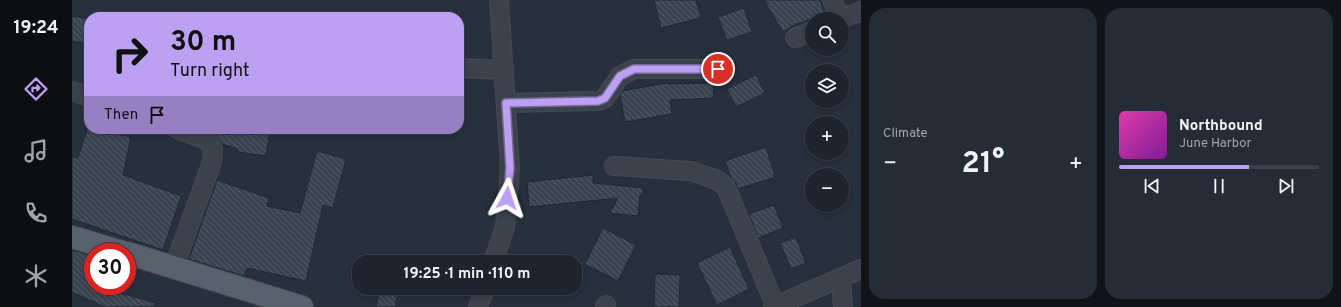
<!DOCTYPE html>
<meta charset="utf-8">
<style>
body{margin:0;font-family:Overpass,sans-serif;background:#252c35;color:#f1f3f6;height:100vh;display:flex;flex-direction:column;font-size:15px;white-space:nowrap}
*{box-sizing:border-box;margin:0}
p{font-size:13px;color:#a0a4aa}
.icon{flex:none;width:22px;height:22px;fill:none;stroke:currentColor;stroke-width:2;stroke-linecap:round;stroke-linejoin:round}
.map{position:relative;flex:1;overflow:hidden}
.sheet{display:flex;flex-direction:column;gap:8px;padding:8px;background:#101419;width:480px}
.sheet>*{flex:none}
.top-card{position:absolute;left:12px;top:12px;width:380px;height:122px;border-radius:16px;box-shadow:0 2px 6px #0003,0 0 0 1px #3b4149;background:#bca0f2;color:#111;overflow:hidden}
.fabs{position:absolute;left:733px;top:12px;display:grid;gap:8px}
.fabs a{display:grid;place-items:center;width:44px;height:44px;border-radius:50%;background:#1d242d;box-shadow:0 2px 6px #0003,0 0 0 1px #3b4149;font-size:20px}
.speed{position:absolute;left:12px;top:243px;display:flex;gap:8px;font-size:20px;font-weight:700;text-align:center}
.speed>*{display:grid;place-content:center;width:52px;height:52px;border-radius:50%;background:#1d242d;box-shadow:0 2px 6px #0003,0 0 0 1px #3b4149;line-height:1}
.speed .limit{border:6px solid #d22;background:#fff;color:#111}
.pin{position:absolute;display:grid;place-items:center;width:34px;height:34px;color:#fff;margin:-17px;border:2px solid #fff;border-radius:50%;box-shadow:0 1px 4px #0007}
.me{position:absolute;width:44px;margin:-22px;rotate:5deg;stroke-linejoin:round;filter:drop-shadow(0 0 3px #0008)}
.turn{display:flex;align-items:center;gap:14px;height:84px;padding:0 20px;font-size:18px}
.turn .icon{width:52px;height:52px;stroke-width:2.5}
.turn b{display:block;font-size:28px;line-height:34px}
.then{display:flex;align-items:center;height:38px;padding:0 20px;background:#0003;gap:8px;font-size:15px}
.big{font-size:30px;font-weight:700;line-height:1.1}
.sheet .card{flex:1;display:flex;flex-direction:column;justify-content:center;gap:6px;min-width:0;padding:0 14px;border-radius:16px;background:#252c35}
.song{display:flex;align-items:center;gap:12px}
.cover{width:48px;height:48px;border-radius:6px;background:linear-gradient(135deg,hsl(320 70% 55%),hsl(290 70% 35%))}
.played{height:4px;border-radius:2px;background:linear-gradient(90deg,#bca0f2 65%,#3b4149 65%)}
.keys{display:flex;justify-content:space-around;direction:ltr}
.heat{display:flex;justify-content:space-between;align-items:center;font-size:22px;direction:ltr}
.sheet .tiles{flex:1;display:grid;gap:8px;grid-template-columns:repeat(2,1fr)}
.trip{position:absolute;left:280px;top:255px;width:230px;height:40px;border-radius:16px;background:#1d242d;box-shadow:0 2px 6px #0003,0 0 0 1px #3b4149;font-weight:700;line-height:40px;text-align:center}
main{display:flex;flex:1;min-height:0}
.tabs{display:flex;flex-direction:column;width:72px;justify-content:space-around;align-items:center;background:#0c0e12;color:#a0a4aa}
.tabs .icon{width:28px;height:28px}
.tabs .current{color:#bca0f2}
.tabs b{font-size:18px;color:#f1f3f6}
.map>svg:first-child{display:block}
.building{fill:url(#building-back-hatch);stroke:#222933}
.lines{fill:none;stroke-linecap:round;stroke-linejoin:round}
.minor-casing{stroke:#444b55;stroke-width:20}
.primary-casing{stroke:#444b55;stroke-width:24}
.minor{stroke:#3b424c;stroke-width:18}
.primary{stroke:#59616c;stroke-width:22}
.route-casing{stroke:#7a689d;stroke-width:10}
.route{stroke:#bca0f2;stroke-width:7}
</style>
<main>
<nav class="tabs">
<b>19:24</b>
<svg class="icon current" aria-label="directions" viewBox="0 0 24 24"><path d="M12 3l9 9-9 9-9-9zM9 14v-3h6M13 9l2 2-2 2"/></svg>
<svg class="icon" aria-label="music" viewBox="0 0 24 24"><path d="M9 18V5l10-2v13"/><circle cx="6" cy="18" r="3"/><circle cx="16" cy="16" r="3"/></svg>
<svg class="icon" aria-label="phone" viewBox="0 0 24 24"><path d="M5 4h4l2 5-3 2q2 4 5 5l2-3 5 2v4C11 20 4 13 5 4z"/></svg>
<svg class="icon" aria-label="climate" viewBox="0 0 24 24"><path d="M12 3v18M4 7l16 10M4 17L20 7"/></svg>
</nav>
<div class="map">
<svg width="789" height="307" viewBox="0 0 789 307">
<defs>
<pattern id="building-back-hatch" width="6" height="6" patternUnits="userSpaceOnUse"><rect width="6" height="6" fill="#394452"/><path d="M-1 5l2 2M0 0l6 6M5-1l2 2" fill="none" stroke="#535d69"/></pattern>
</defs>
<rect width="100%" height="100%" fill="#27303c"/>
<path class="building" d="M582,0H624L629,18L589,28Z
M692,0H748L753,14L722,25L711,32Z
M672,8L680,32L655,40L646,17Z
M0,16L17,19V44L0,41Z
M684,75L693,93L664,107L655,89Z
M594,83L595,84L641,83L642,98L598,100L600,114L553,122L548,95L550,91Z
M15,129H35L34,132L59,137L51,175L109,196L91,250L0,219V157L6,158Z
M136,129H198L194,156L166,152V149L150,144L143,134Z
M694,147L703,177L666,189L664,183L659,178L653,161Z
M245,151L274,159L261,208L251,205L234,281L175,268L172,276L117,259L145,180L197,198L195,206L228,213Z
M521,175V183L571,188V195H568L566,216L538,213L546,198L457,207L455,182Z
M702,205L711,228L686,238L677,214Z
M531,228L564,245L546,281L513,264Z
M724,237L734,263L719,269L708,243Z
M658,247L677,289L645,305L625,263Z
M0,250L21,256V286H52L49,293L83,303L82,307H33L0,292Z
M583,274L608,275L607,307H582Z
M308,288H327L323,307H304Z"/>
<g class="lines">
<g class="minor-casing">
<path id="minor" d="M760,0L768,19
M769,19L789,11
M723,38L740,31
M387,68L432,70
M0,91L17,97
M434,103L526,101L533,98L548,76L562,69H646
M542,166L619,171L645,180L654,187L703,305
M421,262L433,227L438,168L427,0
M102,267L140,162L141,149L135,140L105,129
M769,278L771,307
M406,307L413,288
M533,307L534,305
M701,307L789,269"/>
</g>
<g class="primary-casing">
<path id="primary" d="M0,237L50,252
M55,253L230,307"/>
</g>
<use href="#minor" class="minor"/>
<use href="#primary" class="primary"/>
</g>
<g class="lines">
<g class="route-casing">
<path id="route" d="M435,198L438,168L434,103L526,101L533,98L548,76L562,69H646"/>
</g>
<use href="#route" class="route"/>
</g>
</svg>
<div class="fabs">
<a><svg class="icon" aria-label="search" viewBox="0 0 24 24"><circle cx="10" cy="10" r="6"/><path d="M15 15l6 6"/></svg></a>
<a><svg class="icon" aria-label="layers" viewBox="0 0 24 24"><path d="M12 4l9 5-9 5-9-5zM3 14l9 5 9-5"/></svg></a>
<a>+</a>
<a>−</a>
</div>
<div class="speed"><div class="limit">30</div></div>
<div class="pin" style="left:646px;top:69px;background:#d93025"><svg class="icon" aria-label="arrive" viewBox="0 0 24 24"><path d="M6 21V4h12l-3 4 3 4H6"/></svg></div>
<svg class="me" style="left:435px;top:198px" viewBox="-20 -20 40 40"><path d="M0-17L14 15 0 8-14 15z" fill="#bca0f2" stroke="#fff" stroke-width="4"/></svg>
<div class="trip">19:25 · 1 min · 110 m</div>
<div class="top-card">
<div class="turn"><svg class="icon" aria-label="right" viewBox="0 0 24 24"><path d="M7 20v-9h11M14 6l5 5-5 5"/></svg><div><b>30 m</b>Turn right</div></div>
<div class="then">Then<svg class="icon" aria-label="arrive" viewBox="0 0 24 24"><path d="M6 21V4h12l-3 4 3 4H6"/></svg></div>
</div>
</div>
<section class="sheet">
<div class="tiles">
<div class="card"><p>Climate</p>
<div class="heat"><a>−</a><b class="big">21°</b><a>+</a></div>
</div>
<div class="card">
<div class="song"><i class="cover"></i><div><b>Northbound</b><p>June Harbor</p></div></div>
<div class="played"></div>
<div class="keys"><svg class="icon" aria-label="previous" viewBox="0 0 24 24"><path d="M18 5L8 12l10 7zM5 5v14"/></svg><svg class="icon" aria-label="pause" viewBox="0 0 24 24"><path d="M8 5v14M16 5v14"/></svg><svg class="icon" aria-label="next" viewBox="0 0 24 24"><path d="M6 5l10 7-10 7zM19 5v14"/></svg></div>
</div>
</div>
</section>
</main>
